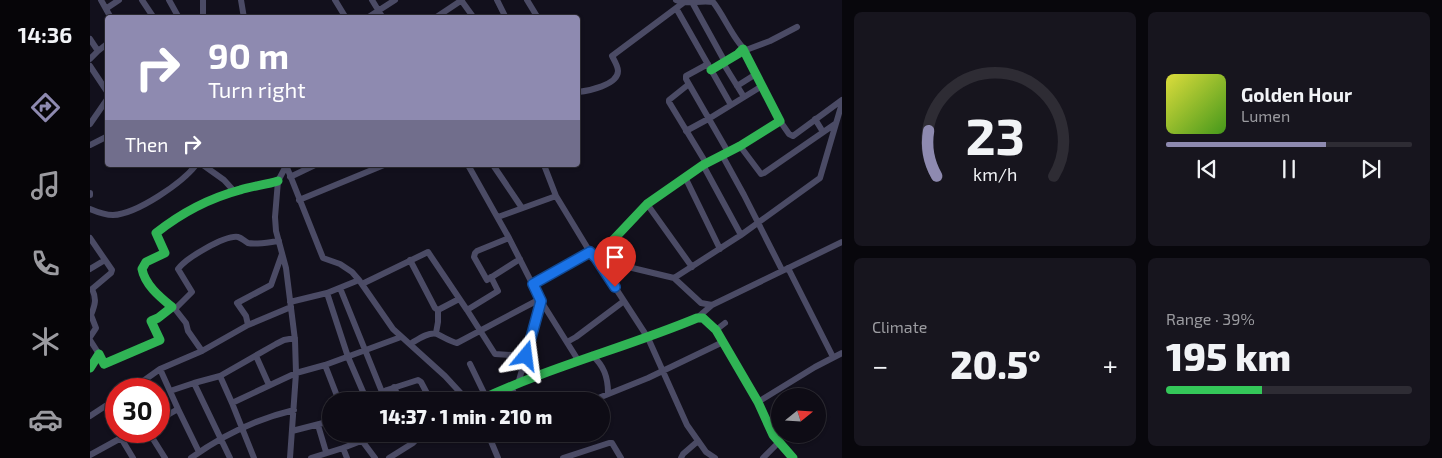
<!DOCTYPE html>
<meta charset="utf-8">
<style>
body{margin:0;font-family:"Exo 2",sans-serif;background:#17151e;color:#f1f3f6;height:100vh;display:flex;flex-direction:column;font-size:19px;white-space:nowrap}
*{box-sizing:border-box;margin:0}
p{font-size:16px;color:#9b9ba0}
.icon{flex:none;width:28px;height:28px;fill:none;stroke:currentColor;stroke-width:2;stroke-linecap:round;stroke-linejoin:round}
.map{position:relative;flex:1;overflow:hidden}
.panel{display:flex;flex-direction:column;gap:12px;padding:12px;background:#08070c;width:600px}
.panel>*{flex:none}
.guide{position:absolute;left:15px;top:15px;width:475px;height:152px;border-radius:5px;box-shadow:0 1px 4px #0004,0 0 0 1px #2e2c34;background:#8e8ab0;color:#fff;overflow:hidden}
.needle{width:32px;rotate:72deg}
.fabs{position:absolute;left:681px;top:388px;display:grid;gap:10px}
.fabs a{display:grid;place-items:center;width:55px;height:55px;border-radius:50%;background:#0e0c15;box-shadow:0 1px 4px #0004,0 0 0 1px #2e2c34;font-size:25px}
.speed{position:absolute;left:15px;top:378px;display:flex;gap:10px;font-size:25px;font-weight:700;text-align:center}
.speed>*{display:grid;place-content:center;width:65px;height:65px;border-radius:50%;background:#0e0c15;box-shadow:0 1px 4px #0004,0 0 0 1px #2e2c34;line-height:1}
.speed .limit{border:8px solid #d22;background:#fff;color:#111}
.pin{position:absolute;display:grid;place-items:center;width:42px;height:42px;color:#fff;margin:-51px -21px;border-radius:50% 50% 50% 0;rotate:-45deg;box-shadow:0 0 5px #0007}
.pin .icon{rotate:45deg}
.me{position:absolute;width:55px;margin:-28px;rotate:16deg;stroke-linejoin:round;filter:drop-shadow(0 0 4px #0008)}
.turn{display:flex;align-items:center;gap:18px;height:105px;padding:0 20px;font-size:22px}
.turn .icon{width:65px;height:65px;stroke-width:2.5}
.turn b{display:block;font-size:35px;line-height:42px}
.then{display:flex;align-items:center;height:48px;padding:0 20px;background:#0003;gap:10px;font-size:19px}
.big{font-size:38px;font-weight:800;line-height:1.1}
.panel .widget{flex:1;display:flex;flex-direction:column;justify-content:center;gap:8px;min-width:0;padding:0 18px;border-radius:8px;background:#17151e}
.panel .dial{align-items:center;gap:0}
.dial svg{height:130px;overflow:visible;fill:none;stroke:#2e2c34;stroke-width:7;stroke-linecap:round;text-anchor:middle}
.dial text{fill:#f1f3f6;stroke:none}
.song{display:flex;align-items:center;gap:15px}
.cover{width:60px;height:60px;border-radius:8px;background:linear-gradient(135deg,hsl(60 70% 55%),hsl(100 70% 35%))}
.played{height:5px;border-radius:2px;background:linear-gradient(90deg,#8e8ab0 65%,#2e2c34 65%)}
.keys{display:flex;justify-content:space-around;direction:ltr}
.heat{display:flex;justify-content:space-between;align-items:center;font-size:28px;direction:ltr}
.charge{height:8px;border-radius:4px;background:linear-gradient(90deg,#34c759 39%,#2e2c34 0)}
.panel .tiles{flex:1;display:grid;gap:12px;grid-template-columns:repeat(2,1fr)}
.trip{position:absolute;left:232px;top:392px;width:288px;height:50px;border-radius:25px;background:#0e0c15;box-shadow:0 1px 4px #0004,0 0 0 1px #2e2c34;font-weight:800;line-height:50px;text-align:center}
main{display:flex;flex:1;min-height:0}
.tab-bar{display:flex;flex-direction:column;width:90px;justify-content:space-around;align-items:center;background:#060508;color:#9b9ba0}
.tab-bar .icon{width:35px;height:35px}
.tab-bar .on{color:#8e8ab0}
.tab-bar b{font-size:22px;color:#f1f3f6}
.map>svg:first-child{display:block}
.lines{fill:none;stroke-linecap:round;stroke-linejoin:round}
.street{stroke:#4b4b65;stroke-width:6}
.fast{stroke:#30b455;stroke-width:9}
.route-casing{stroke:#114b97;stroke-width:12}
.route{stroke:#1a73e8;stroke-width:9}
</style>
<main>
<nav class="tab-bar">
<b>14:36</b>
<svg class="icon on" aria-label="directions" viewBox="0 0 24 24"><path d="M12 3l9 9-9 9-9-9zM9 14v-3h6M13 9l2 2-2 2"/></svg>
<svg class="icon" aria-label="music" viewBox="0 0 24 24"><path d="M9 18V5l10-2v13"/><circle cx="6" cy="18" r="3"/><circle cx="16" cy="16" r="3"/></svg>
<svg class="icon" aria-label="phone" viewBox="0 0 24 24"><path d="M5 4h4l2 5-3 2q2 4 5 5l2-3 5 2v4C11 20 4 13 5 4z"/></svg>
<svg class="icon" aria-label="climate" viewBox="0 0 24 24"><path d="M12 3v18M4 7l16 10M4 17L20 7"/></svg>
<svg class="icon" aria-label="car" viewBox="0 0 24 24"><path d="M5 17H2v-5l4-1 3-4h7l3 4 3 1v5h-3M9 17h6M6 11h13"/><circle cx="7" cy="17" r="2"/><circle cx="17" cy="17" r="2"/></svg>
</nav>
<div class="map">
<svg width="752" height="458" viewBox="0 0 752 458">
<rect width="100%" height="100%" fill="#12101c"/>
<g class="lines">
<path class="street" d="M11,0L21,18
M52,0L64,18
M79,0L89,18
M151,0L154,18
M245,0L256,18
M282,0L293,18
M371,0L384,18
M407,0L416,18
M437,0L448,18
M586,0C597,5 609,0 623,2C633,14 646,44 656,50L680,41L707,27
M602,2L635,62
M17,8L29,0
M586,8L641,105
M113,18V0
M277,18L305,0
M345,18L372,0
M0,39L8,51L0,59
M8,51L18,43
M633,63L654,97
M618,64L596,76V79L638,152
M0,66L18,93
M599,84L579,100V102L616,163
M647,86L666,74
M488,92C498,91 528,85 528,71C528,66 524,60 522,56L593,3
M725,119L733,132
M690,121L699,134L703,136L752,100
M0,124L18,98
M596,131L620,118L672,86
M0,145L18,136
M650,146L671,174L674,173L745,124
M632,155L654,195L692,270
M113,165L134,180L144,191
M196,165L233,258L250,264L262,272L269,280L303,329L355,376L378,401
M378,165L419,238L451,301L488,360
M403,165L432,208
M454,165L466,196L500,252L506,258L558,338L597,425L616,452L625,458
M613,165L651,235
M196,166L188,181L185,217L186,231L196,268L205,340L206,373L200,458
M200,177L225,165
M595,177L630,249
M0,193V195
M209,200L294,165
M557,204L602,267
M0,209C7,212 15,215 23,215C47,214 92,183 106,165
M408,217L466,196
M0,238L22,270L21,273L2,289C7,299 5,305 1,315L6,328L0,337
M419,238L387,251L385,253L384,257L397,280L430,259
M511,253L525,262L534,266L584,278L611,303L622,305
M320,260L345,308L348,310L369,299
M698,268L743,357
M0,269L15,260
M401,277L408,291L377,310L405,354L436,356
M584,278L651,235L730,178L752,103
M272,284L338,252L377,310
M443,284L500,252
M250,288L292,392
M237,293L258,357L277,401
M200,302L237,293L269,280
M607,318L622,305L752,242
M158,325L201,307
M626,330L635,323
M346,333L348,322V310
M0,340L9,354
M477,342L486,337L534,301
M320,344C327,340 339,331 347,334C354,337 359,341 367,343L450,299
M112,351L98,331L96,323L85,309L102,292L88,269C96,258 135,235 148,237C152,238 154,241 158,243C166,245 180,242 189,241
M502,355C514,366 518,377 518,393
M166,356L179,385
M380,364L396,397
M235,365L311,337
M130,376L142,403L206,373L235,365L249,401
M104,383L140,458
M428,384L451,301
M304,387L310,401
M421,387L428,401
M42,389L70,369L112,351L158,325L156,316L147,303L181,285L192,254
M80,391L104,383L130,376L186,344L194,340L205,338
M275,401L297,390L328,380L331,382L341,401
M501,401L558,378L633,342
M668,402L725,367L752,353
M142,403L164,458
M88,409L109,452
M0,416L26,399
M69,420L88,409L70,369
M228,425L236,452
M58,431L75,458
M202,431L241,421
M267,434L285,458
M398,434L408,458
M31,438L45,431
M401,439L411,434
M253,448L271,441
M0,455L31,438L43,458
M101,458C133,435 166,419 204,410
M221,458L253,448L257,458
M299,458L323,443L326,440L325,434
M473,458L519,443H522L531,458
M591,458L593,454L608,441
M673,458L689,442"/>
<path class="fast" d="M506,258L557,204L613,165L650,146L690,121L653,49L648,54L621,70
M0,368L9,354L14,364L70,340L61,321L68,318L82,307C70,297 55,285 52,269L56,262L75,253L66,233C90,214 120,198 150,190C162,186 175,185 188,181
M388,401C459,367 535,348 607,318H613L626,330L668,402L683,435L703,458"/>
</g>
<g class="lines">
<g class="route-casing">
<path id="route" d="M436,356L451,301L443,284L500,252L506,258L525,287"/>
</g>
<use href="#route" class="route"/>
</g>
</svg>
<div class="fabs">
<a><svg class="needle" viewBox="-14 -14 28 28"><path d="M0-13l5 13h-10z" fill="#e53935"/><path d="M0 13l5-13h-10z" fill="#9b9ba0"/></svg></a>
</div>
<div class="speed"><div class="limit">30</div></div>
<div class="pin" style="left:525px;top:287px;background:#d93025"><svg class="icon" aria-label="arrive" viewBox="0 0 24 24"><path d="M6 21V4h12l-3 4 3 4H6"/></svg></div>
<svg class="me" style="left:436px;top:356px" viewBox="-20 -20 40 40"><path d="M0-17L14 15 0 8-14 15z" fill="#1a73e8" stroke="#fff" stroke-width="4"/></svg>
<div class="trip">14:37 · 1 min · 210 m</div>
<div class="guide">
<div class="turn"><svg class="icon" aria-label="right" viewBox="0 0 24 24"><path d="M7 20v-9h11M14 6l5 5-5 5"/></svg><div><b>90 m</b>Turn right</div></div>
<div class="then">Then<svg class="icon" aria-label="right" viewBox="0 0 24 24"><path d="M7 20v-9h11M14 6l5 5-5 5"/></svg></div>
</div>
</div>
<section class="panel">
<div class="tiles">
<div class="widget dial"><svg viewBox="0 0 100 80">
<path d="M14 69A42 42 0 1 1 86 69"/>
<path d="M14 69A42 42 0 0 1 9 41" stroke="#8e8ab0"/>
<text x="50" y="56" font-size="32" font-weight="700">23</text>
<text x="50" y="72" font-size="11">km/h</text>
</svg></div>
<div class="widget">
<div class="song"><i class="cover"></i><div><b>Golden Hour</b><p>Lumen</p></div></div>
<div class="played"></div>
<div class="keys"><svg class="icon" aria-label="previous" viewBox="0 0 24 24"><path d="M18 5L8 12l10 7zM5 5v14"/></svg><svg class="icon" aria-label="pause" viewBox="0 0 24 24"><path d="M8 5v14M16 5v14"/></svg><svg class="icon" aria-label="next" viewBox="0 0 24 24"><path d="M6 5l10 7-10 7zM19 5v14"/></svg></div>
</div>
<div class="widget"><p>Climate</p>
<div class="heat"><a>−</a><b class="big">20.5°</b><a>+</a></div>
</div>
<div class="widget"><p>Range · 39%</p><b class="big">195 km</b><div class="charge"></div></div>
</div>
</section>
</main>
